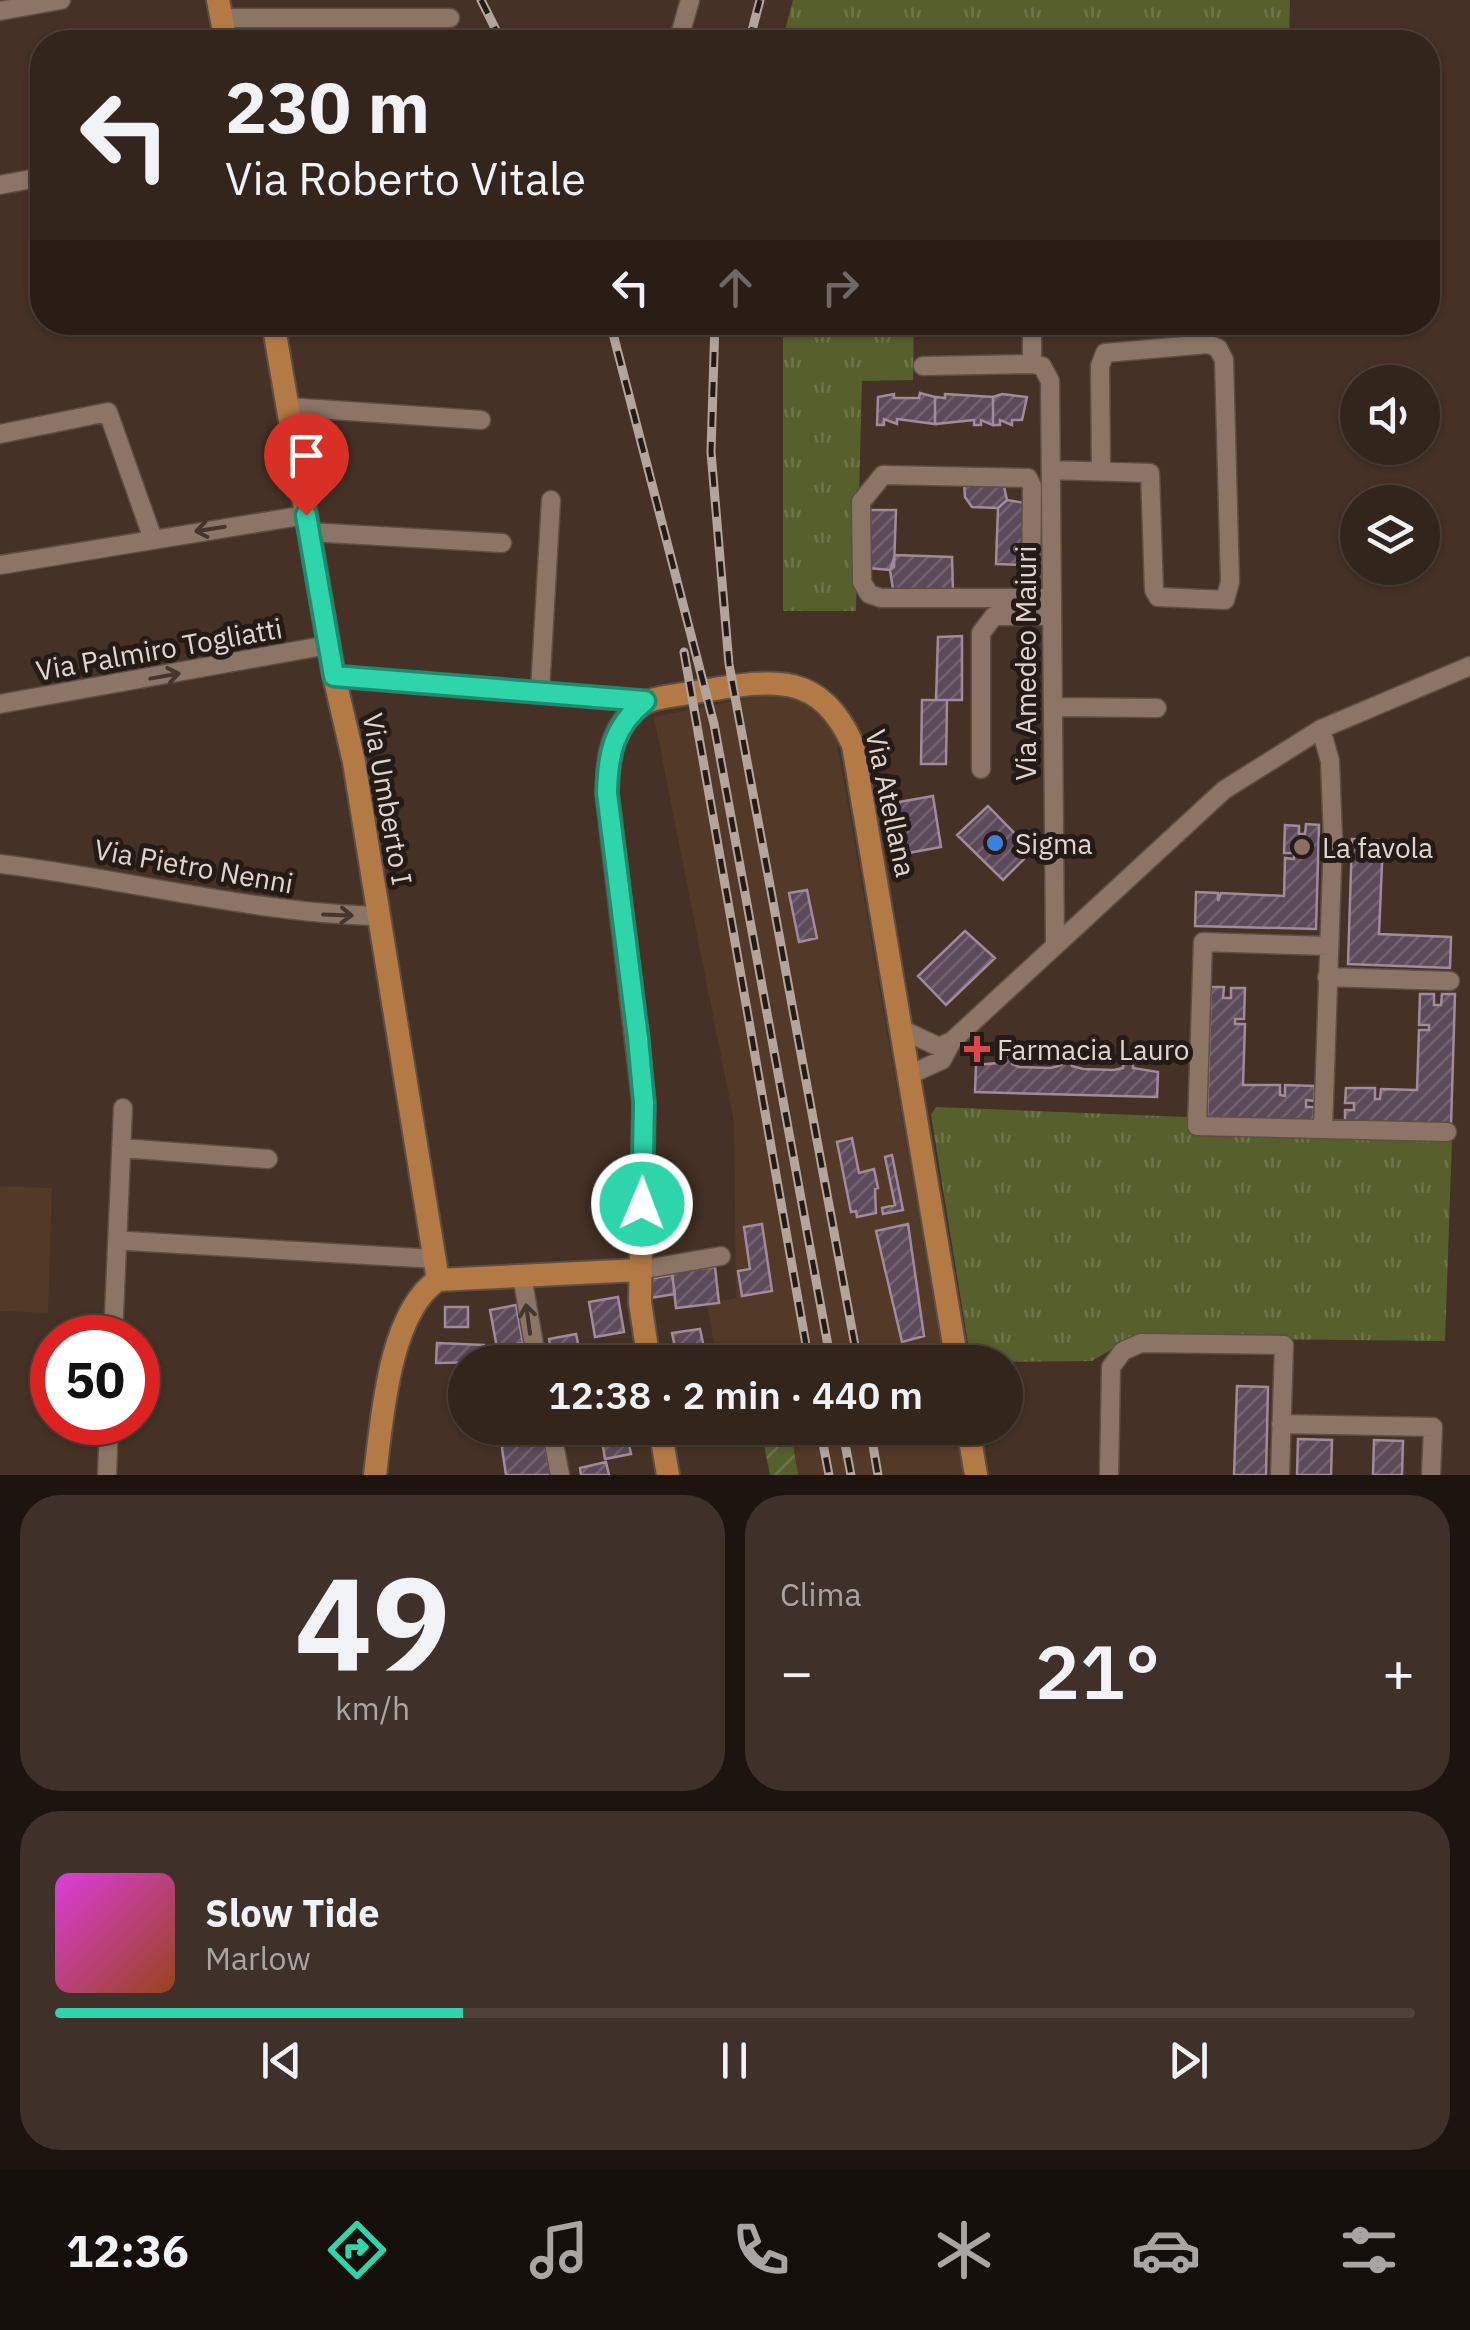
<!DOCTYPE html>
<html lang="it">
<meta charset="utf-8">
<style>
body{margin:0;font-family:"IBM Plex Sans",sans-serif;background:#3f3129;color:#f1f3f6;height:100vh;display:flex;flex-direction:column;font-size:38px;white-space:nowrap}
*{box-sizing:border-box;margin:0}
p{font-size:32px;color:#a9a5a3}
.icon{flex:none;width:55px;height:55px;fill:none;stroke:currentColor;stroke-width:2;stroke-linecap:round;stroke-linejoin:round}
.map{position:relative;height:1475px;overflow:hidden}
.sheet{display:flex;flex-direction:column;gap:20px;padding:20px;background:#1d140f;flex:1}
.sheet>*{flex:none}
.guide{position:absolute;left:30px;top:30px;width:1410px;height:305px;border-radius:40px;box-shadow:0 2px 8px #0004,0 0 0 2px #4e423b;background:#34251c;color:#f1f3f6;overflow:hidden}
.controls{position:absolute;left:1340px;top:365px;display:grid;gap:20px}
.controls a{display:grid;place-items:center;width:100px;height:100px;border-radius:50%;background:#34251c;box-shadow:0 2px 8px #0004,0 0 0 2px #4e423b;font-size:50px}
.speed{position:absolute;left:30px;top:1315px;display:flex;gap:20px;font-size:50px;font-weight:700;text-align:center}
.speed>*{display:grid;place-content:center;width:130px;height:130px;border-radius:50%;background:#34251c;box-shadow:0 2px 8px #0004,0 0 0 2px #4e423b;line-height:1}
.speed .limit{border:15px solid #d22;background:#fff;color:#111}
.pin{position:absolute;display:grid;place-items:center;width:85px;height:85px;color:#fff;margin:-102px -42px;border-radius:50% 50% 50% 0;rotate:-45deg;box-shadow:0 0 10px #0007}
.pin .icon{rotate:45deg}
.me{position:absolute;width:110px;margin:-55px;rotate:1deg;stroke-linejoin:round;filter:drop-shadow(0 0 8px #0008)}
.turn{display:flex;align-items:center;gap:35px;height:210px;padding:0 30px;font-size:45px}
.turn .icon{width:130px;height:130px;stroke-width:2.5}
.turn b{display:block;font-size:70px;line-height:85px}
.lanes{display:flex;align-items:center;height:95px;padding:0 30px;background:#0003;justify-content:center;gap:50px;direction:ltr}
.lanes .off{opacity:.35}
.big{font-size:75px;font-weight:600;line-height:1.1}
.sheet .card{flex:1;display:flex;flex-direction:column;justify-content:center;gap:15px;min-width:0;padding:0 35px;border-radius:40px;background:#3f3129}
.sheet .dial{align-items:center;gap:0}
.dial b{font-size:130px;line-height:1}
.song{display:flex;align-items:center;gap:30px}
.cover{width:120px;height:120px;border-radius:15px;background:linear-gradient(135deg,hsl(300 70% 55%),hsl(20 70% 35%))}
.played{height:10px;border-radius:5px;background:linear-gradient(90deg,#2ed4aa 30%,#4e423b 30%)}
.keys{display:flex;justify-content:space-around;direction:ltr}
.heat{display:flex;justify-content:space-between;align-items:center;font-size:55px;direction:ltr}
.sheet .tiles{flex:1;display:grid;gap:20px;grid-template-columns:1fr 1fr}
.card:last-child{grid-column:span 2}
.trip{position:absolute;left:448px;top:1345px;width:575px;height:100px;border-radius:50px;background:#34251c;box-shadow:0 2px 8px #0004,0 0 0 2px #4e423b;font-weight:600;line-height:100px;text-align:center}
.tab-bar{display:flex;height:160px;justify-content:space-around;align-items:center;background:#150f0b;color:#a9a5a3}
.tab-bar .icon{width:70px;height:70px}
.tab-bar .active{color:#2ed4aa}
.tab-bar b{font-size:45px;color:#f1f3f6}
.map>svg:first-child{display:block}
.built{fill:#533928}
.grass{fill:url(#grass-tufts)}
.garden{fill:url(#garden-furrows)}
.building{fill:url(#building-hatch);stroke:#a08a9c;stroke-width:2.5}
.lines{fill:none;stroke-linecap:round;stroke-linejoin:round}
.minor-casing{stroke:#5e4e43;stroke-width:21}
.major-casing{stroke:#5e4e43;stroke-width:26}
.minor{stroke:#8c7567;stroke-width:18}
.major{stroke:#b47a45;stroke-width:22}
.rail-casing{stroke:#b4a59c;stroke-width:9}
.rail{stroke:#251b16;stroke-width:5;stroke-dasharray:15;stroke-linecap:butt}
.oneway{stroke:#44362e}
.route-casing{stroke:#1e8a6e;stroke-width:25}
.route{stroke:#2ed4aa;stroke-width:18}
.shop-dot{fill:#3f7fe0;stroke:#251b16;stroke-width:4}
.education-dot{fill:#8d6e63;stroke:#251b16;stroke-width:4}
.health-dot{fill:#e0444e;stroke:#251b16;stroke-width:4}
.labels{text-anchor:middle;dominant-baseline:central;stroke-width:10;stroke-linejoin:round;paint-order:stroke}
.street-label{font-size:28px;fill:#e2d5cd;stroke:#251b16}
.poi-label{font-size:28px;fill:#e2d5cd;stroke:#251b16;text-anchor:start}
</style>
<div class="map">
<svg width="1470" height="1475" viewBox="0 0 1470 1475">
<defs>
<pattern id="grass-tufts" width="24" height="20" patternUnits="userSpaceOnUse" patternTransform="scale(2.5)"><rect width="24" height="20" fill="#575f2d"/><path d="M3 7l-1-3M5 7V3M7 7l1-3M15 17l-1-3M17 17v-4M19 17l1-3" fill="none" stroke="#6f754a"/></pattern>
<pattern id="garden-furrows" width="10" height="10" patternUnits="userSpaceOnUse" patternTransform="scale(2.5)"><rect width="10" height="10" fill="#575f2d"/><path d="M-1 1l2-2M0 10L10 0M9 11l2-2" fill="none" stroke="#6f754a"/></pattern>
<pattern id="building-hatch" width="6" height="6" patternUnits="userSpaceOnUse" patternTransform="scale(2.5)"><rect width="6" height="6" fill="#5c4959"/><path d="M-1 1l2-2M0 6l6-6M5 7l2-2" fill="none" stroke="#736270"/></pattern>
</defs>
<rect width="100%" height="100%" fill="#453125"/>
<path class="built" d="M775,693L818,705L836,735L944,1362H717L707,1303L736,1298L734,1122L654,717Z
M0,1186L52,1188L48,1313L0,1311Z
M729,1428H956L964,1475H770L763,1440L733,1445Z"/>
<path class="grass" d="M793,0H1290L1289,42H782Z
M783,323H914L913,380L862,381L856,611H783Z
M936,1107L1187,1117L1188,1132L1452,1139L1445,1341L1145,1338L1117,1346L1092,1361L971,1362L931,1115Z"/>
<path class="garden" d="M766,1428H790L798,1475H770L763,1440L768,1438Z"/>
<path class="building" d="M920,393L935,397V424L897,419V424L884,419V425H877L878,397L894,394V398H919Z
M945,394L993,397V425L981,420V425H974V420L935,424V397L945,398Z
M1002,394L1027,397L1022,420H1012V425L1000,420V425H993V397Z
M964,482H1003L1007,500L998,508L972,507L965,497Z
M1007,500L1025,503L1024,565L996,564L998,508Z
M870,510H896L894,567L890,570L869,568Z
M895,555L952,557L953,591L893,589L890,570Z
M962,636V700H936L938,637Z
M922,700H947L946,764H921Z
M933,796L941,847L908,853L899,802Z
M988,806L1032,851L1003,880L957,835Z
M1306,824L1319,825L1316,929L1195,926L1196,892L1218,893V901L1221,893L1284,896L1285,858L1294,859V853H1284L1285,825L1299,826V834H1305Z
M1352,839L1383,840L1379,934L1451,937L1450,968L1348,964Z
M807,890L817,938L799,942L789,893Z
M965,931L995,958L946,1005L918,976Z
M1211,987H1224L1223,998H1231V988H1245L1244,1019H1235V1024H1245L1243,1085H1280V1095L1285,1096V1085L1315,1086L1314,1101L1306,1100V1107H1314V1120L1207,1118Z
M1420,994H1434V1005H1441L1442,994H1455L1451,1125L1345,1123V1110H1354V1103H1345L1346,1088H1375V1099H1380L1381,1089L1417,1090L1419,1030H1429V1025H1419Z
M999,1055L1012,1056V1064L1019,1067L1051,1068L1061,1065V1058L1072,1059V1066L1083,1069L1114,1070L1123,1068V1061H1133V1068L1158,1072L1157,1097L975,1092L976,1065L998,1063Z
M852,1138L859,1173L874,1169L878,1188L875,1189L876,1213L857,1217L856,1211L851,1212L837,1142Z
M892,1155L903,1210L883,1214L882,1208L895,1205L885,1157Z
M762,1224L772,1291L742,1296L738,1271L750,1269L744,1227Z
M908,1224L924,1336L902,1342L876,1231Z
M715,1267L719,1303L676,1308L672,1272Z
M672,1275L675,1294L650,1298L647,1279Z
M618,1297L624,1332L595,1337L589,1302Z
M516,1305L523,1343L497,1348L490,1310Z
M445,1307H468V1327H445Z
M700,1329L707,1362H678L672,1333Z
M576,1334L582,1362H554L549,1339Z
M437,1343L484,1345L483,1362L436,1363Z
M1237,1386L1268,1387L1266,1475H1234Z
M499,1428H541L551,1475H506Z
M600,1428H638L640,1438L628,1440L631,1454L605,1459Z
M729,1428H761L763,1440L733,1445Z
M1298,1439L1332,1440L1331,1475H1297Z
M1374,1440L1403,1441L1402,1475H1373Z
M606,1462L609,1475H581L580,1468Z"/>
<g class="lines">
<g class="minor-casing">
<path id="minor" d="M0,11L61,0
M221,18H450
M678,42L690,0
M0,185L42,177
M1032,364V322
M923,366L1032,364L1042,366L1050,381L1055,945
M288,407L481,420
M0,434L108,412L153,539
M1051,470L1150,473L1154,590L1158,597L1225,600L1230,582L1224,360L1218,348L1208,344L1105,353L1100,366L1101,470
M309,532L502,543
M0,565L306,515
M1031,598L1032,486L1028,478L883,475L861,502L862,582L869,594L881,598H1052
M334,676L645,701
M540,691L551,500
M0,704L328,645
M1053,707L1157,708
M1321,729L1330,761L1333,839L1323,1129
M981,769V633L994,616H1052
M0,864C126,879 252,913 379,916
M1328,946L1203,942L1197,1126L1447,1132
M1327,977L1450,981
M901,1029L939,1047L952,1041
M909,1075L942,1060L952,1041L1224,790L1321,729L1470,666
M121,1148L268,1159
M127,1241L436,1259
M639,1270L721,1256
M522,1276L537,1362
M113,1338L123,1108
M1281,1424L1433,1427L1431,1475
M551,1428L560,1475
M107,1475L109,1422
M1109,1475L1111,1367L1123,1351L1141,1343L1284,1345L1280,1475"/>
</g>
<g class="major-casing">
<path id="major" d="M218,0L226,42
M273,322L334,676L354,762L438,1280
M649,1362L640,1302L644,1103L607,793C608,763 609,736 631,713C647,696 673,696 696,692C768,681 818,667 853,745L957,1362
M660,1428L668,1475
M968,1428L976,1475
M375,1475C382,1419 389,1312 438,1280L639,1270"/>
</g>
<use href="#minor" class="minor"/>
<use href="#major" class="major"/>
<g class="rail-casing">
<path id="rail" d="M481,0L502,42
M749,42L760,0
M610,322L714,724L831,1362
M715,322L711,452L729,664L858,1362
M684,652L809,1362
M820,1428L829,1475
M842,1428L851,1475
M870,1428L878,1475"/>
</g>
<use href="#rail" class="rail"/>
</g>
<defs><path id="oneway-shaft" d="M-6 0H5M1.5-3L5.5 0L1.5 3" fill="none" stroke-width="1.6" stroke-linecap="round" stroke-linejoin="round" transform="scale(2.5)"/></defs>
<g class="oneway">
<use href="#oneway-shaft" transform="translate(210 529) rotate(171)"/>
<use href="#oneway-shaft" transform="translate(165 676) rotate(-10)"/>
<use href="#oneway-shaft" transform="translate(338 915) rotate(2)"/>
<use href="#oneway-shaft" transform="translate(528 1319) rotate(-98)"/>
</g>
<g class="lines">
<g class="route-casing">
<path id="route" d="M306,515L334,676L645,701C613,727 608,754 607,793L638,1038L644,1103L642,1204"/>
</g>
<use href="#route" class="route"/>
</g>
<circle class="shop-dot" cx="995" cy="843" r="10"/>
<circle class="education-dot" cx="1302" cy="847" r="10"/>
<path class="health-dot" d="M972 1034h10v10h10v10h-10v10h-10v-10h-10v-10h10z"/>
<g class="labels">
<g class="street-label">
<text transform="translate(159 649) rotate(-10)">Via Palmiro Togliatti</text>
<text transform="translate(1025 663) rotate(-90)">Via Amedeo Maiuri</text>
<text transform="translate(388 799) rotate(80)">Via Umberto I</text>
<text transform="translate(891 803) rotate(78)">Via Atellana</text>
<text transform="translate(194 866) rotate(10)">Via Pietro Nenni</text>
</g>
<g class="poi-label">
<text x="1015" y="843">Sigma</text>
<text x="1322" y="847">La favola</text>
<text x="997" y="1049">Farmacia Lauro</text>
</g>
</g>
</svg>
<div class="controls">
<a><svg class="icon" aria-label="sound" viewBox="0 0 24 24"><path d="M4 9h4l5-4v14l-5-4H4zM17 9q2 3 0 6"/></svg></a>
<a><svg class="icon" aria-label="layers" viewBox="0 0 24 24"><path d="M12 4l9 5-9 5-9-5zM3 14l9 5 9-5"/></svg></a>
</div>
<div class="speed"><div class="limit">50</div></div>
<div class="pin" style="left:306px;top:515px;background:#d93025"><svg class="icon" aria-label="arrive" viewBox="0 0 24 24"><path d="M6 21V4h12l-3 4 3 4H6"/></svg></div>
<svg class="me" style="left:642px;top:1204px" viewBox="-20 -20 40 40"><circle r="17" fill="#2ed4aa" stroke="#fff" stroke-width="3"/><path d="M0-11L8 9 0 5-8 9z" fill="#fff"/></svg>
<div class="trip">12:38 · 2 min · 440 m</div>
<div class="guide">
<div class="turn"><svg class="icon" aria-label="left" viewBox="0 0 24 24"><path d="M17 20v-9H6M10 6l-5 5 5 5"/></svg><div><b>230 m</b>Via Roberto Vitale</div></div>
<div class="lanes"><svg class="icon" aria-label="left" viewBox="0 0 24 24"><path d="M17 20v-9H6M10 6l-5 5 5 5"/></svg><svg class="icon off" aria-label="ahead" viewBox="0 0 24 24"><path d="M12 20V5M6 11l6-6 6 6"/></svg><svg class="icon off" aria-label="right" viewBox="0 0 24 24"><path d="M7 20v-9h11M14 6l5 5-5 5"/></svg></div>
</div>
</div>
<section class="sheet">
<div class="tiles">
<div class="card dial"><b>49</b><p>km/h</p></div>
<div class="card"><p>Clima</p>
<div class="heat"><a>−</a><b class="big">21°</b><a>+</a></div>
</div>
<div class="card">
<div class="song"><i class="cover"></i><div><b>Slow Tide</b><p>Marlow</p></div></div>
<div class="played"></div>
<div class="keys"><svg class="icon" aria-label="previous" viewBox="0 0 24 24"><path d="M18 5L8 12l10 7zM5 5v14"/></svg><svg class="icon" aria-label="pause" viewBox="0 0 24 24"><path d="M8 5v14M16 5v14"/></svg><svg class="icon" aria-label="next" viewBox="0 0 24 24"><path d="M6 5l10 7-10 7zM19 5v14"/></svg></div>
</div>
</div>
</section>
<nav class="tab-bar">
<b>12:36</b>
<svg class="icon active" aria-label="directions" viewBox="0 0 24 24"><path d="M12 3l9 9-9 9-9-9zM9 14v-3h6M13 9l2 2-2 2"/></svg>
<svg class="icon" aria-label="music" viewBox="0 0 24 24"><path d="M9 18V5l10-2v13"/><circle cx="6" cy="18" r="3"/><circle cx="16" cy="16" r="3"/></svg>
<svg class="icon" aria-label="phone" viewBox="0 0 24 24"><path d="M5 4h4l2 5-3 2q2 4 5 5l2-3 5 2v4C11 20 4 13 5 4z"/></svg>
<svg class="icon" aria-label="climate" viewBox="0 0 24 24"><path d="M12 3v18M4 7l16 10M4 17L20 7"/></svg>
<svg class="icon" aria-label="car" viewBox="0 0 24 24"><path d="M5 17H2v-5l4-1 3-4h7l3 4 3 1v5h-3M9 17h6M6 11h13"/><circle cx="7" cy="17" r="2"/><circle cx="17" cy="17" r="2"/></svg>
<svg class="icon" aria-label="filters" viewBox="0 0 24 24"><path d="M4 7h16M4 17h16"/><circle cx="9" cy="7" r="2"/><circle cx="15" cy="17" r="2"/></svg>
</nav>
